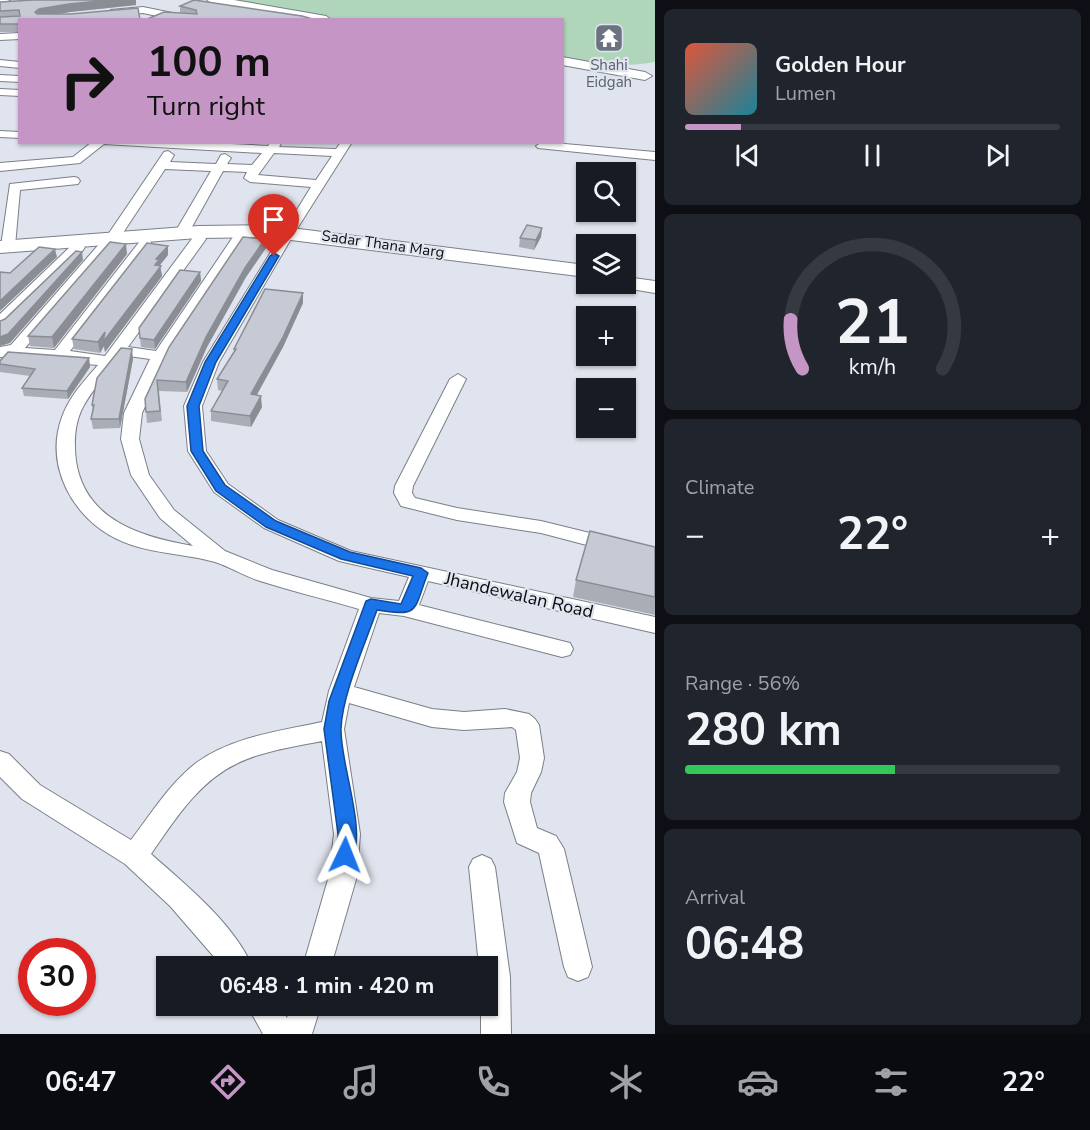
<!DOCTYPE html>
<meta charset="utf-8">
<style>
body{margin:0;font-family:"Nunito Sans",sans-serif;background:#20242c;color:#f1f3f6;height:100vh;display:flex;flex-direction:column;font-size:22px;white-space:nowrap}
*{box-sizing:border-box;margin:0}
p{font-size:20px;color:#9ea1a6}
.icon{flex:none;width:33px;height:33px;fill:none;stroke:currentColor;stroke-width:2;stroke-linecap:round;stroke-linejoin:round}
.map{position:relative;flex:1;overflow:hidden}
.details{display:flex;flex-direction:column;gap:9px;padding:9px;background:#0d0f14;width:435px}
.details>*{flex:none}
.top-card{position:absolute;left:18px;top:18px;width:546px;height:126px;border-radius:0px;box-shadow:0 2px 4px #0004;background:#c596c5;color:#111;overflow:hidden}
.buttons{position:absolute;left:576px;top:162px;display:grid;gap:12px}
.buttons a{display:grid;place-items:center;width:60px;height:60px;border-radius:0px;background:#171b24;box-shadow:0 2px 4px #0004;font-size:30px}
.speed{position:absolute;left:18px;top:938px;display:flex;gap:12px;font-size:30px;font-weight:700;text-align:center}
.speed>*{display:grid;place-content:center;width:78px;height:78px;border-radius:50%;background:#171b24;box-shadow:0 2px 4px #0004;line-height:1}
.speed .limit{border:9px solid #d22;background:#fff;color:#111}
.pin{position:absolute;display:grid;place-items:center;width:51px;height:51px;color:#fff;margin:-62px -26px;border-radius:50% 50% 50% 0;rotate:-45deg;box-shadow:0 0 6px #0007}
.pin .icon{rotate:45deg}
.me{position:absolute;width:66px;margin:-33px;rotate:2deg;stroke-linejoin:round;filter:drop-shadow(0 0 4px #0008)}
.turn{display:flex;align-items:center;gap:21px;height:126px;padding:0 30px;font-size:27px}
.turn .icon{width:78px;height:78px;stroke-width:2.5}
.turn b{display:block;font-size:42px;line-height:51px}
.big{font-size:45px;font-weight:700;line-height:1.1}
.details .card{flex:1;display:flex;flex-direction:column;justify-content:center;gap:9px;min-width:0;padding:0 21px;border-radius:9px;background:#20242c}
.details .dial{align-items:center;gap:0}
.dial svg{height:156px;overflow:visible;fill:none;stroke:#363941;stroke-width:7;stroke-linecap:round;text-anchor:middle}
.dial text{fill:#f1f3f6;stroke:none}
.song{display:flex;align-items:center;gap:18px}
.cover{width:72px;height:72px;border-radius:9px;background:linear-gradient(135deg,hsl(10 70% 55%),hsl(190 70% 35%))}
.played{height:6px;border-radius:3px;background:linear-gradient(90deg,#c596c5 15%,#363941 15%)}
.keys{display:flex;justify-content:space-around;direction:ltr}
.heat{display:flex;justify-content:space-between;align-items:center;font-size:33px;direction:ltr}
.charge{height:9px;border-radius:4px;background:linear-gradient(90deg,#34c759 56%,#363941 0)}
.trip{position:absolute;left:156px;top:956px;width:342px;height:60px;border-radius:0px;background:#171b24;box-shadow:0 2px 4px #0004;font-weight:700;line-height:60px;text-align:center}
.menu{display:flex;height:96px;justify-content:space-around;align-items:center;background:#090b0e;color:#9ea1a6}
.menu .icon{width:42px;height:42px}
.menu .selected{color:#c596c5}
.menu b{font-size:27px;color:#f1f3f6}
main{display:flex;flex:1;min-height:0}
.map>svg:first-child{display:block}
.green{fill:#afd6ba}
.lines{fill:none;stroke-linecap:round;stroke-linejoin:round}
.street-casing{stroke:#7b7f88;stroke-width:2}
.secondary-casing{stroke:#7b7f88;stroke-width:2}
.street{fill:#fff;fill-rule:evenodd}
.secondary{fill:#fff;fill-rule:evenodd}
.wall{fill:#a9aeb6}
.shaded-wall{fill:#8a8d94}
.building{fill:#c5cad4;stroke:#8a8d94;stroke-width:1.5}
.route{fill:#1a73e8;stroke:#114b97;stroke-width:1.5}
.labels{text-anchor:middle;dominant-baseline:central;stroke-width:4.5;stroke-linejoin:round;paint-order:stroke}
.far-worship-label{font-size:15px;fill:#5b616d;stroke:#dfe4ee}
.far-street-label{font-size:15px;fill:#0a0c0f;stroke:#dfe4ee}
.street-label{font-size:18px;fill:#0a0c0f;stroke:#dfe4ee}
</style>
<main>
<div class="map">
<svg width="655" height="1034" viewBox="0 0 655 1034">
<rect width="100%" height="100%" fill="#dfe4ee"/>
<path class="green" d="M225,0H655V62C624,67 593,66 563,60L562,20L334,19Z"/>
<g class="lines">
<g class="street-casing">
<path id="street" d="M143,7L192,17L196,20H176L143,13L111,16L107,13L111,10Z
M20,33V39L0,40V34Z
M0,60L20,62V68L0,66Z
M0,75L20,76V82L0,81Z
M0,89L20,90V96L0,95Z
M0,131L20,132V138L0,137Z
M92,142H193L268,146L270,142H282L279,147L336,149L341,142H352L295,232L219,362L202,406L206,451L228,484L278,520L351,551L655,617V633L428,581L419,605L562,641L570,643L573,649L570,655L562,657L404,616L379,613L354,687L432,709L464,712L505,709L529,714L535,719L539,725L544,758L541,772L531,793L530,802L537,828L556,836L564,849L592,967L588,977L578,981L568,977L564,967L539,853L517,843L504,802L505,793L517,772L520,758L516,730L512,727L464,730L432,727L349,703L344,729L360,834L357,876L331,966H303L329,876L334,834L322,741C293,747 262,751 236,764C198,782 174,821 151,854C186,885 233,923 252,966H222L170,906L125,864L22,799L0,777V751L9,754L40,785L131,840C151,814 169,784 196,763C231,737 280,731 322,722L329,691L359,609C325,599 291,591 257,580C243,575 230,567 215,562C183,553 148,554 117,539C73,518 44,466 62,417C69,397 84,381 98,365L0,357V347L11,345L101,242L107,241L105,239L164,152L168,151L174,155L170,162L216,164L221,155L225,154L231,158L227,164L252,165L262,153L104,144L80,163L0,171V163L73,157ZM274,153L332,156L316,180L258,175ZM165,169L211,171L174,234L181,238L188,234L223,171L247,172L244,178L250,182L311,187L203,362L184,406L188,451L214,492L264,528L339,561L409,577L399,601L371,598L272,570L225,551L174,510L149,475L139,439L142,413L168,356L247,237L245,234H235L156,351L128,347L206,239L204,236H194L105,356L70,351L150,247L152,244L150,241H140L55,350L25,348L111,248L112,243L117,242ZM121,355L150,359L124,413L121,439L131,475L160,518L193,546C142,537 85,521 76,461C74,445 74,427 81,411C90,391 108,374 121,355Z
M542,142L655,152V160L538,148L536,146Z
M74,177L78,178L80,181L78,184L20,190L15,246L8,250L3,249L1,246L10,184Z
M78,243L85,247L83,250L5,326L0,328V314L73,244Z
M458,374L466,379L413,486L412,493L415,498L457,508L541,521L655,549V563L541,533L457,520L401,506L394,493L395,486L450,379Z
M482,855L491,859L495,867L510,977L511,1034H481V1005H488V966H479L469,867L473,859Z
M247,1005H279L287,1018L291,1005H321L312,1034H263Z"/>
</g>
<g class="secondary-casing">
<path id="secondary" d="M0,0H10L0,4Z
M207,0H234L326,16L332,20H302L213,4Z
M562,57L645,72L652,76L645,80L562,65Z
M267,225L586,265V277L267,237L198,238L0,253V241L198,226Z
M626,277L655,281V293L619,287L616,284H626Z"/>
</g>
<use href="#street" class="street"/>
<use href="#secondary" class="secondary"/>
</g>
<path class="wall" d="M33,0H136V5L70,12L20,20V32H0V2Z
M180,6L316,20L180,13Z
M542,228L541,237L534,250L519,247L520,238Z
M265,239L266,248L246,277L207,347L187,392L159,391L162,421L147,423L145,399L169,347Z
M127,254L54,348L30,346L28,336Z
M168,255L160,265L162,276L105,352L104,346L100,353L74,349L72,339Z
M200,272L201,281L155,349L141,347L139,328Z
M303,303L283,347L257,395L262,407L251,427L211,421V411L222,391L218,390L217,379L234,353V349Z
M89,358L90,367L68,399L24,396L22,388L30,376L0,372V361Z
M133,359L120,428L93,429L91,419L93,412L92,405Z
M655,547V615L573,597L576,580Z"/>
<path class="shaded-wall" d="M110,0H136V5L70,12L40,17L35,12L39,9L69,4Z
M542,228L541,237L534,250L536,240Z
M265,239L266,248L246,277L207,347L187,392L186,382L206,337L245,268Z
M126,244L127,254L54,348L52,337Z
M168,246V255L160,265L162,276L105,352L104,346L100,353L98,342L156,259Z
M55,249L57,257L0,311V301Z
M82,252L83,260L10,343L0,346V337Z
M200,272L201,281L155,349L154,340Z
M303,293V303L283,347L251,405V394Z
M132,349L133,359L120,428L119,419Z
M89,358L90,367L68,399L67,391Z
M261,396L262,407L251,427L250,416Z"/>
<path class="building" d="M33,0H110L69,4L39,9L35,12L37,14H71L138,8L140,20H20V24H0V17L20,16L19,10L0,11V2Z
M194,0L302,16L316,20H145L164,12L197,14L196,10L180,6Z
M527,225L542,228L536,240L520,238Z
M243,237L265,239L245,268L206,337L186,382L157,380L160,411L146,412L145,399L169,347Z
M110,242L126,244L52,337L28,336Z
M147,243L168,246L156,259L159,260L155,265L161,266L103,342L105,332L98,342L72,339Z
M39,247L55,249L0,301V272L10,273Z
M76,251L82,252L8,334L0,337V321L5,319Z
M180,270L200,272L154,340L140,338L139,328Z
M265,289L303,293L283,337L251,394L261,396L250,416L211,411L228,381L217,379L236,349H234Z
M121,348L132,349L119,419H91L94,405H92L97,378Z
M8,352L89,358L67,391L22,388L35,369L0,364V361Z
M590,531L655,547V597L576,580Z"/>
<path class="route" d="M274,253L279,256L216,362L199,406L203,451L225,485L276,521L350,552L421,568L428,573C413,611 421,617 377,610C365,644 342,695 341,729C340,764 367,829 352,860L345,863L338,860L336,855L338,834L324,729L329,701L366,601L371,599L401,604L413,576L341,559L266,527L216,491L191,451L187,406L205,362L270,256Z"/>
<defs>
<g id="temple-square" transform="scale(1.5)"><rect x="-9" y="-9" width="18" height="18" rx="4" fill="#6b7280" stroke="#dfe4ee"/><path d="M0-6L5-2H3V0L6.5 2.5H4V6H1.5V3h-3V6H-4V2.5H-6.5L-3 0V-2H-5Z" fill="#fff"/></g>
</defs>
<g fill-rule="evenodd">
<use href="#temple-square" x="609" y="38"/>
</g>
<g class="labels">
<g class="far-worship-label">
<text x="609" y="65">Shahi<tspan x="609" dy="17">Eidgah</tspan></text>
</g>
<g class="far-street-label">
<text transform="translate(383 244) rotate(8)">Sadar Thana Marg</text>
</g>
<g class="street-label">
<text transform="translate(519 595) rotate(13)">Jhandewalan Road</text>
</g>
</g>
</svg>
<div class="buttons">
<a><svg class="icon" aria-label="search" viewBox="0 0 24 24"><circle cx="10" cy="10" r="6"/><path d="M15 15l6 6"/></svg></a>
<a><svg class="icon" aria-label="layers" viewBox="0 0 24 24"><path d="M12 4l9 5-9 5-9-5zM3 14l9 5 9-5"/></svg></a>
<a>+</a>
<a>−</a>
</div>
<div class="speed"><div class="limit">30</div></div>
<div class="pin" style="left:274px;top:256px;background:#d93025"><svg class="icon" aria-label="arrive" viewBox="0 0 24 24"><path d="M6 21V4h12l-3 4 3 4H6"/></svg></div>
<svg class="me" style="left:345px;top:855px" viewBox="-20 -20 40 40"><path d="M0-17L14 15 0 8-14 15z" fill="#1a73e8" stroke="#fff" stroke-width="4"/></svg>
<div class="trip">06:48 · 1 min · 420 m</div>
<div class="top-card">
<div class="turn"><svg class="icon" aria-label="right" viewBox="0 0 24 24"><path d="M7 20v-9h11M14 6l5 5-5 5"/></svg><div><b>100 m</b>Turn right</div></div>
</div>
</div>
<section class="details">
<div class="card">
<div class="song"><i class="cover"></i><div><b>Golden Hour</b><p>Lumen</p></div></div>
<div class="played"></div>
<div class="keys"><svg class="icon" aria-label="previous" viewBox="0 0 24 24"><path d="M18 5L8 12l10 7zM5 5v14"/></svg><svg class="icon" aria-label="pause" viewBox="0 0 24 24"><path d="M8 5v14M16 5v14"/></svg><svg class="icon" aria-label="next" viewBox="0 0 24 24"><path d="M6 5l10 7-10 7zM19 5v14"/></svg></div>
</div>
<div class="card dial"><svg viewBox="0 0 100 80">
<path d="M14 69A42 42 0 1 1 86 69"/>
<path d="M14 69A42 42 0 0 1 8 44" stroke="#c596c5"/>
<text x="50" y="56" font-size="32" font-weight="700">21</text>
<text x="50" y="72" font-size="11">km/h</text>
</svg></div>
<div class="card"><p>Climate</p>
<div class="heat"><a>−</a><b class="big">22°</b><a>+</a></div>
</div>
<div class="card"><p>Range · 56%</p><b class="big">280 km</b><div class="charge"></div></div>
<div class="card"><p>Arrival</p><b class="big">06:48</b></div>
</section>
</main>
<nav class="menu">
<b>06:47</b>
<svg class="icon selected" aria-label="directions" viewBox="0 0 24 24"><path d="M12 3l9 9-9 9-9-9zM9 14v-3h6M13 9l2 2-2 2"/></svg>
<svg class="icon" aria-label="music" viewBox="0 0 24 24"><path d="M9 18V5l10-2v13"/><circle cx="6" cy="18" r="3"/><circle cx="16" cy="16" r="3"/></svg>
<svg class="icon" aria-label="phone" viewBox="0 0 24 24"><path d="M5 4h4l2 5-3 2q2 4 5 5l2-3 5 2v4C11 20 4 13 5 4z"/></svg>
<svg class="icon" aria-label="climate" viewBox="0 0 24 24"><path d="M12 3v18M4 7l16 10M4 17L20 7"/></svg>
<svg class="icon" aria-label="car" viewBox="0 0 24 24"><path d="M5 17H2v-5l4-1 3-4h7l3 4 3 1v5h-3M9 17h6M6 11h13"/><circle cx="7" cy="17" r="2"/><circle cx="17" cy="17" r="2"/></svg>
<svg class="icon" aria-label="filters" viewBox="0 0 24 24"><path d="M4 7h16M4 17h16"/><circle cx="9" cy="7" r="2"/><circle cx="15" cy="17" r="2"/></svg>
<b>22°</b>
</nav>
